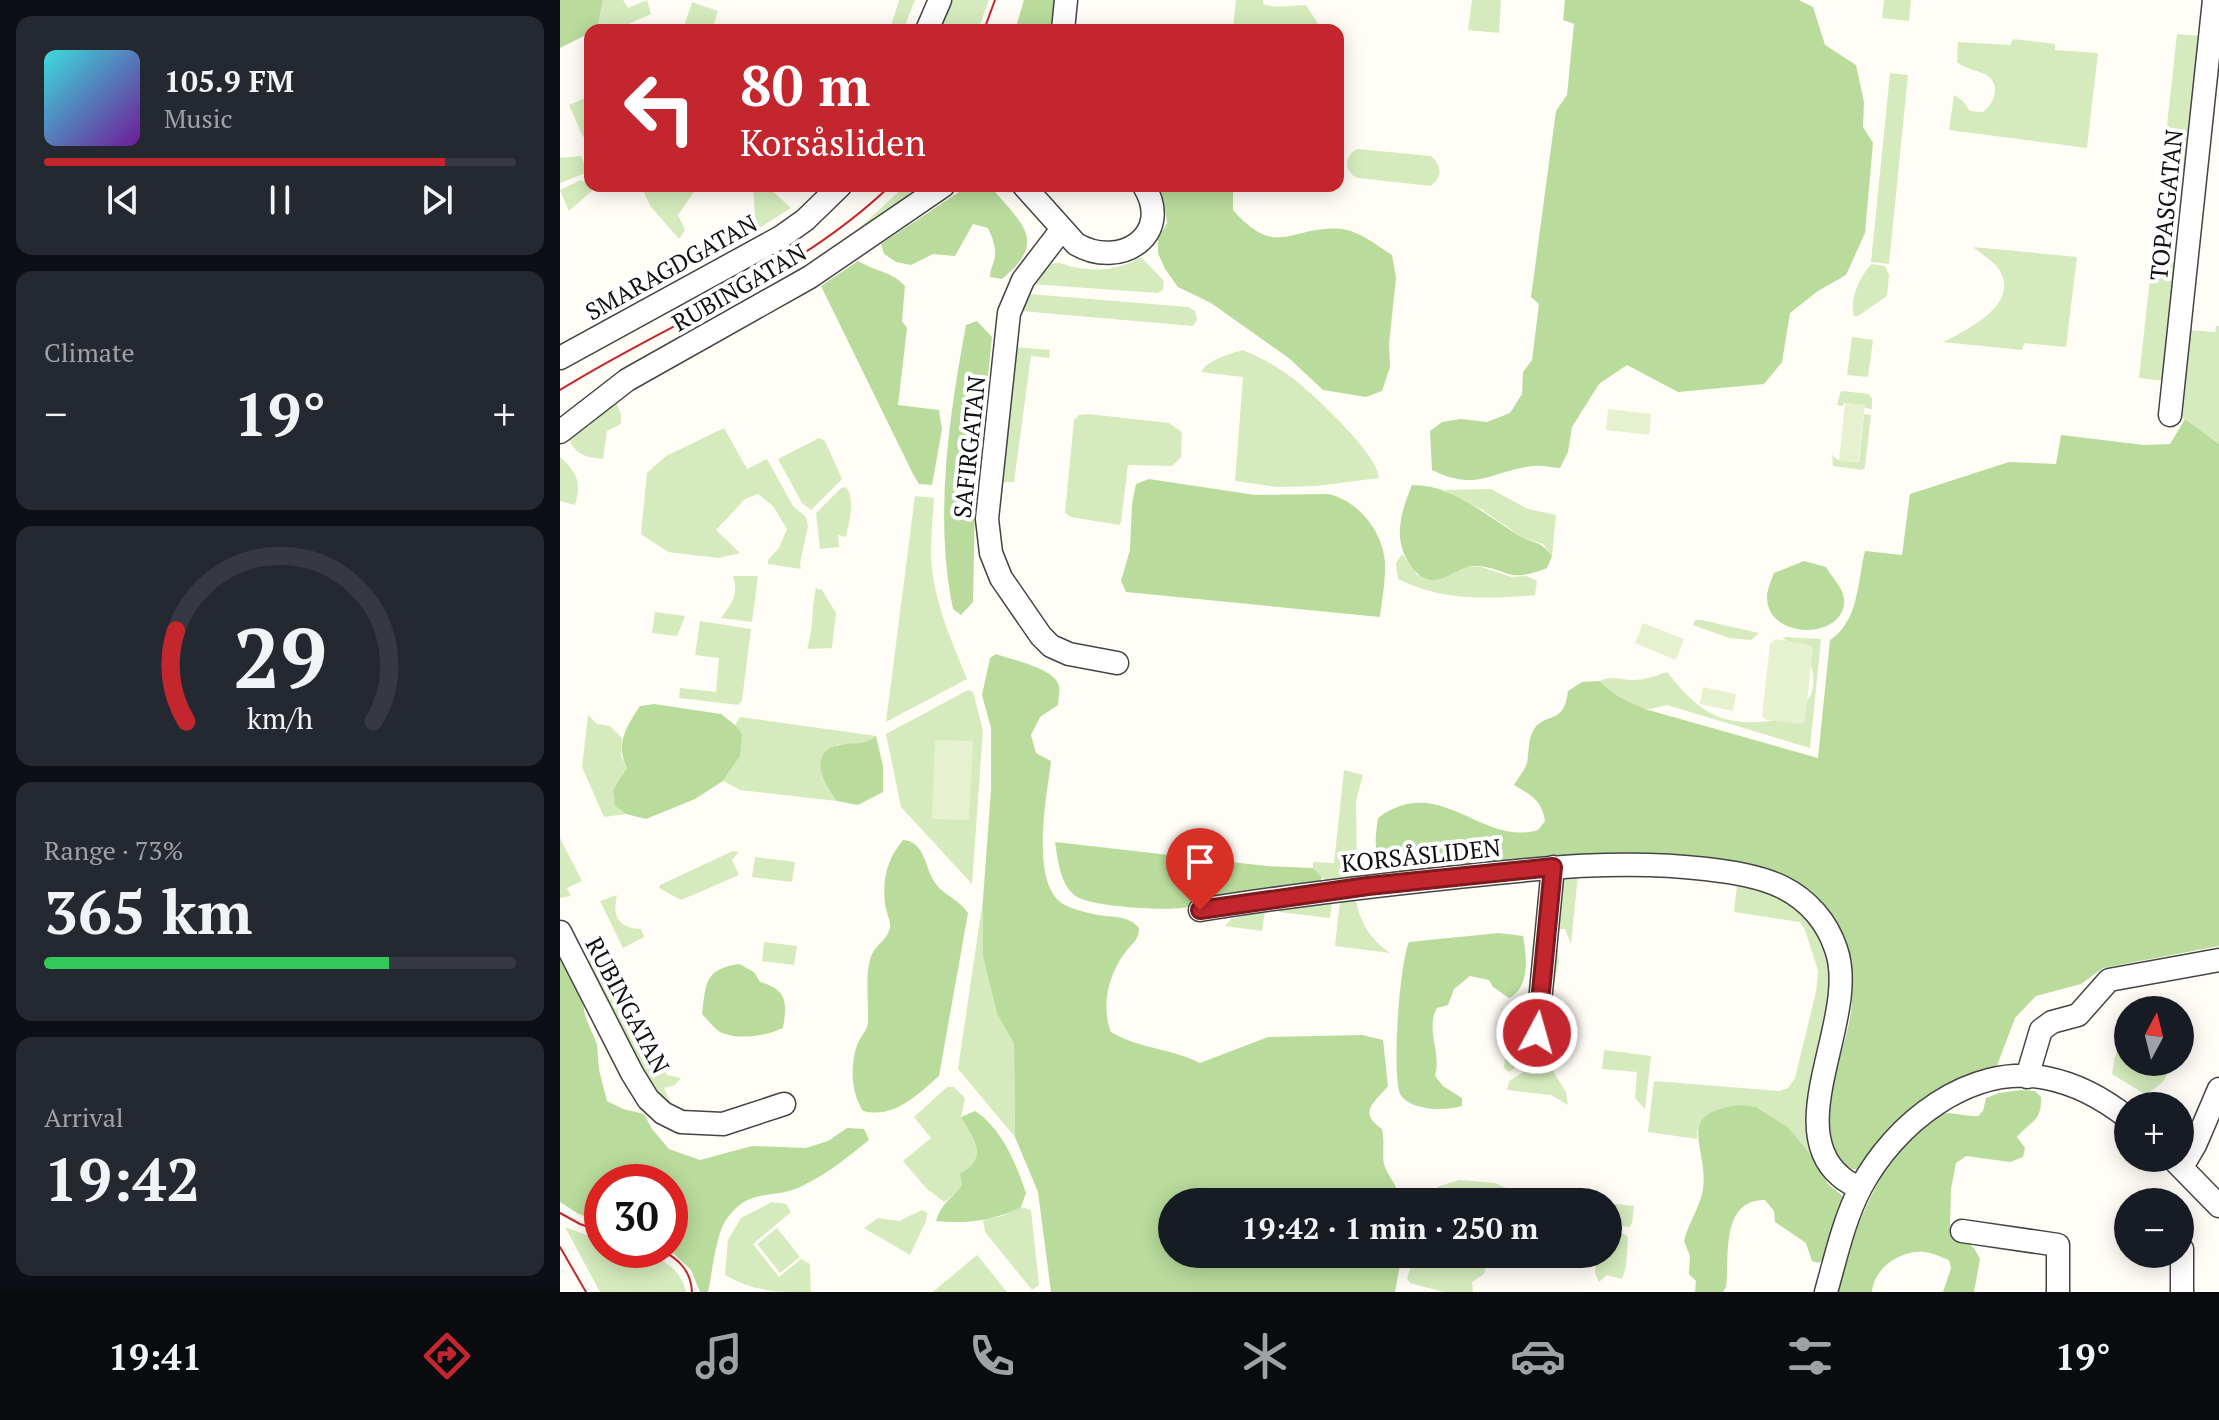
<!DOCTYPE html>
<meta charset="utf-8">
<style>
body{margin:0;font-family:"PT Serif",serif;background:#242831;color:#f1f3f6;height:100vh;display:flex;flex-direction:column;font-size:30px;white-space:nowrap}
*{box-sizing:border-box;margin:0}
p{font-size:26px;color:#9ea1a6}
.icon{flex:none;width:44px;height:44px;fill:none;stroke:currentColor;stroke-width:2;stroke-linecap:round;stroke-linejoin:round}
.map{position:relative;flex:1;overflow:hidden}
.panel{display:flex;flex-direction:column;gap:16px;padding:16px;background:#0d0f14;width:560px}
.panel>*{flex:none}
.top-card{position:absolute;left:24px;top:24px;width:760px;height:168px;border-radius:16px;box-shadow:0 4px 20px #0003;background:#c4262e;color:#fff;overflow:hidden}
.needle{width:52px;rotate:7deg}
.controls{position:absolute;left:1554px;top:996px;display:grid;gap:16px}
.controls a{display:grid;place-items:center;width:80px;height:80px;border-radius:50%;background:#171b24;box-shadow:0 4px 20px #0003;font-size:40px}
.speed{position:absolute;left:24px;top:1164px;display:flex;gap:16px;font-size:40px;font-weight:700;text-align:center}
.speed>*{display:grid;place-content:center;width:104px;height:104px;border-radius:50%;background:#171b24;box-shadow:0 4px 20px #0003;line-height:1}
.speed .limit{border:12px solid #d22;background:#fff;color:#111}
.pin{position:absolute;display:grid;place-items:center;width:68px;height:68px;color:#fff;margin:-82px -34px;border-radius:50% 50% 50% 0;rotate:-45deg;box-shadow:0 0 8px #0007}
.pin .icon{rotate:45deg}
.me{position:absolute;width:88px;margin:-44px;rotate:6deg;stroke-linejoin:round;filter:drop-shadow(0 0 6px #0008)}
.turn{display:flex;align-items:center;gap:28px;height:168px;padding:0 24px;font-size:36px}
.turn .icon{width:104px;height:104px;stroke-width:2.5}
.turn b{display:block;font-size:56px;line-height:68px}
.big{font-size:60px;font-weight:800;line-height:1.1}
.panel .card{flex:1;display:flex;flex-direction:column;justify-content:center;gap:12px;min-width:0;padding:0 28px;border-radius:16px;background:#242831}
.panel .dial{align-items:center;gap:0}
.dial svg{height:208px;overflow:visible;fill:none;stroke:#363941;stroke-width:7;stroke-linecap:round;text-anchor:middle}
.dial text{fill:#f1f3f6;stroke:none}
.song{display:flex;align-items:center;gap:24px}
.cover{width:96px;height:96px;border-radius:12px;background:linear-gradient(135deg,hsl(180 70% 55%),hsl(280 70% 35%))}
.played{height:8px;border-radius:4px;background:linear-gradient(90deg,#c4262e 85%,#363941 85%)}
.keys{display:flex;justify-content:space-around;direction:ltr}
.heat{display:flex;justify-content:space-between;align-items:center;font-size:44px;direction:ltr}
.charge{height:12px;border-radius:6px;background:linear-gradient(90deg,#34c759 73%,#363941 0)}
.trip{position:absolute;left:598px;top:1188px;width:464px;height:80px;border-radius:40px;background:#171b24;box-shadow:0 4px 20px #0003;font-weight:800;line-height:80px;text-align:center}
.tabs{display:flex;height:128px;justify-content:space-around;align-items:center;background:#090b0e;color:#9ea1a6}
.tabs .icon{width:56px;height:56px}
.tabs .current{color:#c4262e}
.tabs b{font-size:36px;color:#f1f3f6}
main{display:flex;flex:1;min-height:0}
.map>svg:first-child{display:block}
.green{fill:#d5ebbd}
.forest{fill:#b9dc9c}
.pitch{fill:#e6f2cf}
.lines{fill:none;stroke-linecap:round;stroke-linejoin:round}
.minor-casing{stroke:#444;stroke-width:25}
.minor{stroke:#fff;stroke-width:22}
.tram{stroke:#c4262e;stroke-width:2}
.route-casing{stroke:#7f191e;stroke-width:20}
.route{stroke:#c4262e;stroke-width:14}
.labels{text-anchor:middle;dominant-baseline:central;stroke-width:8;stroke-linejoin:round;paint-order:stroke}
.street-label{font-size:24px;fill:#111;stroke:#fff}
</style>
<main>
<section class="panel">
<div class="card">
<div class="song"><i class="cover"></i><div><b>105.9 FM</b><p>Music</p></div></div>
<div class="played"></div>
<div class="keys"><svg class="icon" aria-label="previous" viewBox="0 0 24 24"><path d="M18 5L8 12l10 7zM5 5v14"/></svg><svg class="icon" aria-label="pause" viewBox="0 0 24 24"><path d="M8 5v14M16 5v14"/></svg><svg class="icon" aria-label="next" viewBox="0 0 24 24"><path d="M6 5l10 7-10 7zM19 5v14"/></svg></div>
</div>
<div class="card"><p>Climate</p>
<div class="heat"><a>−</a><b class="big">19°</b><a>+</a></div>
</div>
<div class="card dial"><svg viewBox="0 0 100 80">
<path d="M14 69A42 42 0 1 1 86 69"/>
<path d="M14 69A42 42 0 0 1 10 34" stroke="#c4262e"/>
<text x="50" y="56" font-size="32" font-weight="700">29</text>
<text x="50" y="72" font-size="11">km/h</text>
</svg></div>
<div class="card"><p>Range · 73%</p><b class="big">365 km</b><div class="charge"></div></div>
<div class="card"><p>Arrival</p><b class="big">19:42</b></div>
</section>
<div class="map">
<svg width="1659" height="1292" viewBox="0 0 1659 1292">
<rect width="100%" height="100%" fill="#fffdf5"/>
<path class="green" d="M43,0H63L68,8L87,0L91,14L55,30H37Z
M339,0H355L343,30H330Z
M390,0H429L418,30H384L382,23Z
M676,0H703V4C715,9 732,5 746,5L762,30H673Z
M912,0H941L939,33L908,30Z
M1324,0H1351L1349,21L1322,18Z
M132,2L158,11L152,30H123Z
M1617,34L1641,36L1626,173L1602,170Z
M1453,39L1495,44V50L1538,53L1527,148L1389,130L1394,95L1403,101L1410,111L1423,112C1434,104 1441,86 1428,76C1419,70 1407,70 1397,62L1398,42L1450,45Z
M1330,73L1348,75L1329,264L1311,262Z
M30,96V134L23,137L9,105Z
M797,149L871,156C882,166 883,176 871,186L798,178C783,172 784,156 797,149Z
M21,156L28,172L0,183V158Z
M30,179V186L36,187L9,211L0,190L21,180L23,182Z
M81,186H138L118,215L125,230L119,239L91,207Z
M193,186H207L231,208L196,230Z
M345,186H375L300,236L297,230Z
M1413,247L1517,257L1506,347L1464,343L1462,350L1383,342C1407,330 1463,303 1438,268C1432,260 1420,253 1413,247Z
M581,257L604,281L603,290L598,293L471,284C477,277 485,265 495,263C501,262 507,266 513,267C539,272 559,270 581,257Z
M1592,260L1617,263L1604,381L1579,378Z
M1312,264L1325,266L1329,275L1327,296L1298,316H1294C1289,300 1300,275 1312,264Z
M469,294L628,307L635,311L637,320L633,326L461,311Z
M1656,326H1659V444L1625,419L1616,416L1627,330L1655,332Z
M1292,337L1313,340L1308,377L1287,375Z
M454,347L490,350L489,358L471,356L454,482H440Z
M682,350C703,358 724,370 741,385C760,401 818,455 819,478L756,486L718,487L675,481L683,377L641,372C649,359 668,355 682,350Z
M1283,391L1309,394L1312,399V409L1305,408L1304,405L1284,403L1283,406L1277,405L1280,393Z
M56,402L61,414V424L47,431L43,459C27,457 16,456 9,439Z
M528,414L609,423L622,432L621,457L612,466L568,465L561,522L559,525L511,517L505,513L514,420L519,415Z
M1304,414L1311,415L1305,467L1302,470L1273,466L1272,455L1278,460L1299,462Z
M164,428L187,469L207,459L233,506L246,517L248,526L240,563L241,569L208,564V560L219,548L227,529L213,506L198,494L185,499L156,530L180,553L159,558L108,552L81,534L87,473L106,456Z
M259,438L265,441L282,479L251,510L242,503L218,459Z
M0,457C17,472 22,483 15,505L0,501Z
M286,487C296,501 289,521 286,537L278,535L279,547L260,549L256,513L281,488Z
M931,489L968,509L996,515L992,556L983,544L962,537L921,509L884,490Z
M355,496L374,498C373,516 371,535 371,554C372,598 391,639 407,679L326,722Z
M842,554L857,575L893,574L903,566L921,567L952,577L967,576L977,581L975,595C925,599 883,601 838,579L836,563Z
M173,576H198L192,622L161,618C172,602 179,596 173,576Z
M256,588L262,590L276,613L272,648L247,649C254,629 251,609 256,588Z
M95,612L125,616L117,636L92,633Z
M1135,620H1141L1199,633L1191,640L1169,638L1133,625Z
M140,621L191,629L182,700L179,705L119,698L120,688L156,692L159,658L135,655Z
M1222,637L1261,639L1250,748L1107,705C1101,706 1093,709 1087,709C1070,709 1050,692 1040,681C1052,675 1060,680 1073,680C1085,680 1095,676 1107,672C1120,688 1133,704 1152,714C1181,729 1246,726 1253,687C1254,679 1253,670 1250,663C1244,652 1231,644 1222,637Z
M408,690L413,692L423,730L412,884L341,807L326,734Z
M28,715L37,724L50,726L62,738L61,756L67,768L62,777L55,806L66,814L44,817L22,767Z
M180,717L316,736L308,743L276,745L268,789L277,801L180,790L163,781C176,763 189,745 175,725Z
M784,770L803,775L796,801L797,875C777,890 770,886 753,868V862L774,863Z
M0,838L22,881L7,888L11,896L0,898Z
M173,851L179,852L172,860L179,875L121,900L99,888L100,885Z
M195,857L235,862L232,882L192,877Z
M1004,875H1018L1011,944L1005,929H999L997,941L999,961L990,1002L992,1025L997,1030L996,1038L991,1044L984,1022L999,883Z
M1177,886C1206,889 1233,900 1250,924C1295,986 1253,1046 1247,1112C1246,1126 1249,1141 1251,1155L1228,1127L1196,1107L1137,1131V1139L1088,1132L1094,1081L1219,1091L1228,1088L1235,1078L1256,992L1258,971L1245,930L1240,922L1174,912Z
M57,895C52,916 58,928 81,929L84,937L63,948L40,901Z
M423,899V957L437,1014L454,1044L455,1137L398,1069Z
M796,900C801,925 810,938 830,953L775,946L780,901Z
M772,902L770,918L719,912V909Z
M705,911L702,931L665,926L671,919Z
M204,942L237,946L234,965L202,961Z
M41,948L107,1075L121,1078L115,1085L104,1088L113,1108C73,1081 49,1006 29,962L30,952Z
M949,1016L963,1030L971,1027L968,1059L949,1072L944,1068Z
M1566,1037L1568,1062H1614L1603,1082L1586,1095L1552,1074L1555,1056Z
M1044,1050L1091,1056L1085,1109L1075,1098L1077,1072L1042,1069Z
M974,1066L979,1070L993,1071L1006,1092L1008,1105L991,1095L947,1090L949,1081Z
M387,1087H394L405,1098L401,1117C406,1125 412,1133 416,1140C425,1160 400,1192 384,1202L366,1188L343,1161L371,1138L354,1117Z
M899,1180L935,1183L960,1194L954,1198H941L938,1202H885L877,1193V1187Z
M212,1202L226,1204L231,1212L193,1244L219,1277L241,1259L250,1264L251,1292C216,1292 195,1292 165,1275L168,1240L181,1218Z
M1048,1203L1074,1206L1072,1223L1069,1227L1048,1224Z
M461,1207L471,1210L479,1285L472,1290L425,1232L423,1220L442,1216Z
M362,1210L367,1213L366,1221L350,1255L304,1228L318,1218L339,1221Z
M5,1227L42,1241V1250C73,1250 118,1254 126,1292H40Z
M217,1228L240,1257L220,1273L197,1244Z
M1048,1231L1064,1234L1068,1237L1066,1267L1062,1279L1047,1275L1039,1282L1035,1273L1037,1254H1048Z
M417,1255L447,1292H372L374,1291Z
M853,1261L926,1268L924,1274L912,1282L913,1292H883L850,1283L847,1278Z"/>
<path class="forest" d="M0,0H43L37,30H30V33L0,48Z
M464,0H495L491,30H455Z
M1005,0H1239L1253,7L1265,45L1296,65L1304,102L1303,127L1313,143L1305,233L1286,275L1258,291L1230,313L1222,362L1204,384L1118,392L1067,365L1039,384L1012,427L1008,452L1000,468C991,468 982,465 974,466C932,470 918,493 872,470L870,431L882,422L901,419L927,422L950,413L962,394L963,372L972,360L979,304L971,297L996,111L1007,95L1014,24L1003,20Z
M408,186L432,188C461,224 489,240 442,279L430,277C430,269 434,264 435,256C436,246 432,237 428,228L413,224L395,256L373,254L351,265L336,262L324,254L321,244Z
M598,186H673V210C718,261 732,224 782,229C799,231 818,246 832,255L836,278L829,344L830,367L822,391L806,397L763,390L730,359L651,303L618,287L605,269L598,253V239L607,223L604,201Z
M298,261C314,271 333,272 345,286L342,321L347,328L338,405L379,410L382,429L372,485L359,484L353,474L261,286Z
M417,321L432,337L415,501L413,602L401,615L393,609C374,516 389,417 406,325Z
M1625,419L1659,444V946L1543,968L1521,984L1476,996L1455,1018L1435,1071L1305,1170C1299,1170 1292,1170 1287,1167C1246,1146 1287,1045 1291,1012C1298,949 1278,899 1218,874C1181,858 1138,858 1099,857C1010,856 921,868 833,876C813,854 814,847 818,818C881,772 920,847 978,830L985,821C982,800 971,795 954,785C958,778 964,771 967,763C969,753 968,740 973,731C984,711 1004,727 1008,691L1022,682L1040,681C1052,695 1068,702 1085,709L1258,758L1270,640C1299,621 1297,583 1305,551L1342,555L1350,494L1449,462L1496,464L1501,435L1584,445L1610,444Z
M589,479L695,495L768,494C797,500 822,530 825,561C826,579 822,599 820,617L566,592L561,581L570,550L572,504L576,484Z
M852,485C895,485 925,516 960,536C975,544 981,541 992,556L987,568C945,585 949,567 914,566C899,566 889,580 873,580C865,580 857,574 852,568C832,540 840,515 852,485Z
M1244,561L1266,567C1272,578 1283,587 1284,599C1287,640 1207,641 1207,597C1207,590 1211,581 1214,573Z
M436,654C452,660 495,668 499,686C500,691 498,700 498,705L480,717L471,735L476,753L491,761C487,796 471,875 499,901C505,907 524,912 533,914C550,918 567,914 579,928C579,941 571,944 564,954C548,976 541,1007 551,1032C577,1048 613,1049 640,1063L708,1037L802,1035L823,1040L828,1086C815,1102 797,1112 822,1129C825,1142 822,1155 824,1164C828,1178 840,1186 839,1202H612V1254H842L835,1292H491L478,1192L455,1137L454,1044L437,1014L423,957V899L431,790V728L422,695L430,658Z
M94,704L161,714L175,725L182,734L180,756L163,781L135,799L86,819L66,814L55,806L53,790L67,768C55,744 66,727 80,706Z
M316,736L323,766V792L298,805L277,801C264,785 246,751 280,745C294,742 304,746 316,736Z
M343,840C363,841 365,864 372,878C381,895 397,897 408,913L379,1076C357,1095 334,1119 303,1111C291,1093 290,1066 297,1045C300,1037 307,1031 308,1023C309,1003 304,972 312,954C317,944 327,940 330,928C331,921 326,912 325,904C322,880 327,859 343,840Z
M495,842L707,866L753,868L762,877L758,887L686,900L641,896L637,905C619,913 538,907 519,898C500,888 498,860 495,842Z
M939,933L963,936C967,958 970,987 949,998L933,987L929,980L910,976L894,989L888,1005L877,1008C865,1029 882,1054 875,1076L883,1086L902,1098V1106C885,1111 855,1111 842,1097C830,1084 840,960 849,942Z
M0,953L22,995L25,1016L37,1044L39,1070L47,1101L63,1109L84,1114L92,1129L109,1149L140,1160L192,1146L246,1148L268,1141L287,1128L304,1129L309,1140C288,1157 267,1174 242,1186C213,1201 190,1185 166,1220C156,1234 152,1274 148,1292H140L131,1270L110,1250V1182H42V1224L17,1213L0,1202Z
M179,964L194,972L200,982C228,990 227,1003 223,1028C206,1036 180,1040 162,1033C155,1030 148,1020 142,1014C146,984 144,969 179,964Z
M1461,1090L1475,1091L1481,1097C1482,1122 1471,1120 1457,1137L1465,1148L1463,1157L1450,1162L1406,1156L1396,1163L1391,1189L1390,1227L1414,1248L1420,1259L1414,1292H1383L1391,1268L1389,1260C1381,1257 1373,1253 1364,1252C1340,1250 1314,1268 1312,1292H1274C1288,1247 1331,1126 1381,1114C1394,1111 1406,1117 1418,1116L1423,1111L1426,1098L1439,1093Z
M1180,1105L1196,1107L1228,1127L1251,1155L1268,1184L1284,1197L1269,1254L1259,1263L1252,1261L1246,1243L1215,1222L1214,1211L1205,1200C1160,1200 1170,1256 1166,1287L1163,1292H1135L1136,1281L1129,1274L1130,1256L1124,1241C1128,1223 1140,1208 1143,1189C1149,1147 1112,1113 1180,1105Z
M415,1111C442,1129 456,1163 466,1193L461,1207C433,1221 407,1224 376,1221C383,1201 390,1201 402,1185L400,1174C430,1156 414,1140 401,1117Z"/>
<path class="pitch" d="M1285,403L1305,405L1298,463L1279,461Z
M1048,409L1091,414L1089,435L1046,430Z
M1083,623L1124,639L1116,660L1075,643Z
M1216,639L1250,645L1253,648L1245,720L1241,724L1206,720L1202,716L1210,644Z
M1143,687L1176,694L1173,711L1140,704Z
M375,740L413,741L409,820L372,819Z"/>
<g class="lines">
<g class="minor-casing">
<path id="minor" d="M367,30L380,0
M503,30L506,0
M464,186L516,244C560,270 614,235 584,186
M502,229L463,280L449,313L427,519L431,553L441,578L481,636L491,646L509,654L557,663
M0,358L221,237L245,220L280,186
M1610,415L1654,0
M0,432L67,380L250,277L383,186
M640,910C726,896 812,886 898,877C981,868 1063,859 1146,869C1171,872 1199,876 1222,887C1248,900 1267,922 1276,949C1300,1016 1221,1125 1280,1176C1285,1181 1294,1185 1300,1189
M0,932L72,1073L88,1099L103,1113L121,1122L163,1124L224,1104
M983,1059L977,1033L993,867
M1467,1077L1481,1030L1492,1022L1518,1015L1549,980L1659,960
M1612,1158L1659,1206
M1622,1167L1635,1145L1659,1089
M1402,1231L1498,1245V1292
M1266,1292C1276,1257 1284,1219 1301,1187C1334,1124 1410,1063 1486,1078C1517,1084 1544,1099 1568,1118
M1622,1292V1249"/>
</g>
<use href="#minor" class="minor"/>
<path class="tram" d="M424,30L435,0
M0,390C110,321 235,277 330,186
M0,1213L20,1224L42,1232
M0,1247L26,1292
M101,1250C119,1259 131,1271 132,1292"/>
</g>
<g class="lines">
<g class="route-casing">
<path id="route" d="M640,910L808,886L993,867L977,1033"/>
</g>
<use href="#route" class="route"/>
</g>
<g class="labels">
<g class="street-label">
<text transform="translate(1606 205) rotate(-84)">TOPASGATAN</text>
<text transform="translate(111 267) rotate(-29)">SMARAGDGATAN</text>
<text transform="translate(179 287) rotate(-30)">RUBINGATAN</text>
<text transform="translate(409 447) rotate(-84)">SAFIRGATAN</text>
<text transform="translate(861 855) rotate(-6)">KORSÅSLIDEN</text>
<text transform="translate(68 1005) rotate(62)">RUBINGATAN</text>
</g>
</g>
</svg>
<div class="controls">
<a><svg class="needle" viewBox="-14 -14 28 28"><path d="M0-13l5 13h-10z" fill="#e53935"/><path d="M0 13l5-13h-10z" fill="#9ea1a6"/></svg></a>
<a>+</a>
<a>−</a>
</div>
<div class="speed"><div class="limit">30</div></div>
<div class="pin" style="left:640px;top:910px;background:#d93025"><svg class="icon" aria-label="arrive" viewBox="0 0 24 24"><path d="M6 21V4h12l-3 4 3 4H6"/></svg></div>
<svg class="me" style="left:977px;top:1033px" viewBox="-20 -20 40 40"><circle r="17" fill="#c4262e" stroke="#fff" stroke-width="3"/><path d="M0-11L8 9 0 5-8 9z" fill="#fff"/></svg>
<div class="trip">19:42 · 1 min · 250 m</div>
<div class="top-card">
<div class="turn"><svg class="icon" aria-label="left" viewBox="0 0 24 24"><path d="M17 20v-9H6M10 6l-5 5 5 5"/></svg><div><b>80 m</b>Korsåsliden</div></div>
</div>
</div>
</main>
<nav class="tabs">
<b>19:41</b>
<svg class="icon current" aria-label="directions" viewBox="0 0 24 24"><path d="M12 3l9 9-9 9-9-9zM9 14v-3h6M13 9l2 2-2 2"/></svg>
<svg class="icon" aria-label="music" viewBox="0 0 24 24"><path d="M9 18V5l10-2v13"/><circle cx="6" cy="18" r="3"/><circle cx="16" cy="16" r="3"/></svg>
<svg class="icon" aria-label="phone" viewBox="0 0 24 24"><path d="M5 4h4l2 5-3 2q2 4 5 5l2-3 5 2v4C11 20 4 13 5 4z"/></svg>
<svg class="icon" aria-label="climate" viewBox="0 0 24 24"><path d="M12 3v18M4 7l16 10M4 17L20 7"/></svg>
<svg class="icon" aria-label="car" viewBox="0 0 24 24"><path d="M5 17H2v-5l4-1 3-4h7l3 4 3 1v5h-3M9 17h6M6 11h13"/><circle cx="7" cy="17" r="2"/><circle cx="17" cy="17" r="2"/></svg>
<svg class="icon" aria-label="filters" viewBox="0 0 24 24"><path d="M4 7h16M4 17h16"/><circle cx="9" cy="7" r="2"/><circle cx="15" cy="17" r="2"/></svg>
<b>19°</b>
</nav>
